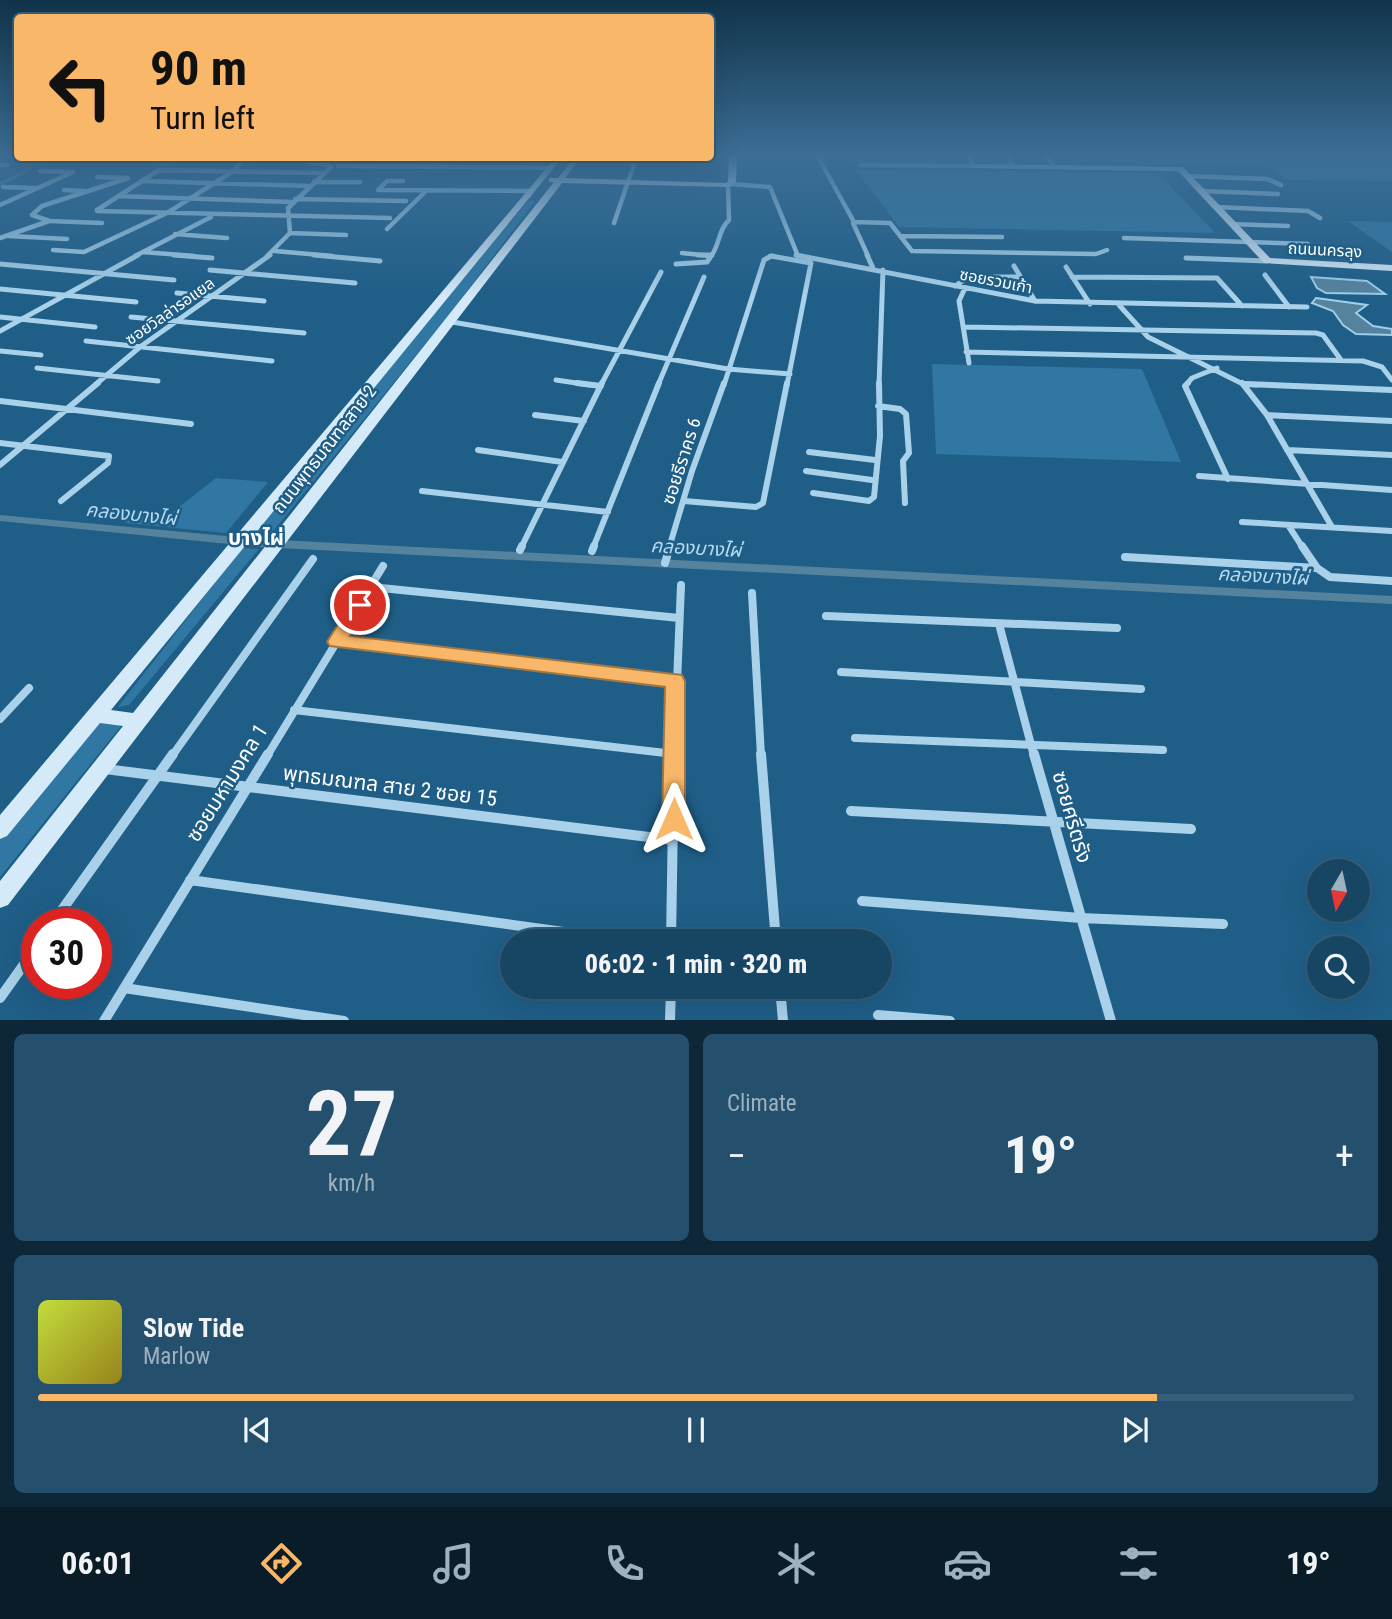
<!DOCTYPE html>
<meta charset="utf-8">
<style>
body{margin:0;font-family:"Roboto Condensed","Noto Sans Thai",sans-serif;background:#24506e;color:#f1f3f6;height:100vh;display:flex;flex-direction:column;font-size:26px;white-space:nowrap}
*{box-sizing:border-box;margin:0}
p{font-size:23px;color:#9eb1bf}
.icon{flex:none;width:38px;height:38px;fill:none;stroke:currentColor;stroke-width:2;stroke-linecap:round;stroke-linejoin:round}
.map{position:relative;height:1020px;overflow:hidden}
.side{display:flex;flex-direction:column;gap:14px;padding:14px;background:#0d2638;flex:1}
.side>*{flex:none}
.banner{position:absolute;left:14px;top:14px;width:700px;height:147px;border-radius:7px;box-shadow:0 7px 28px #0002,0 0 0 2px #365e79;background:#f8b769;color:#111;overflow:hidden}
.needle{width:46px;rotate:189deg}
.fabs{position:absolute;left:1307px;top:859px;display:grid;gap:14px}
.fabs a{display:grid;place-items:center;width:63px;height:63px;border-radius:50%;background:#174665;box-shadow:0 7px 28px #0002,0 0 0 2px #365e79;font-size:35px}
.speed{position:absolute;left:21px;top:908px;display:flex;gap:14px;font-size:35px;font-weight:700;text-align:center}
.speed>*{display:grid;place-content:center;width:91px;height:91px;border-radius:50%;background:#174665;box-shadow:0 7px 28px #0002,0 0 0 2px #365e79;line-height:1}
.speed .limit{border:10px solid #d22;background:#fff;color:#111}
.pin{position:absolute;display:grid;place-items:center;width:60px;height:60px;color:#fff;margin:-30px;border:4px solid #fff;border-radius:50%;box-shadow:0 2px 7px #0007}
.me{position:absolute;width:77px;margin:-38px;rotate:0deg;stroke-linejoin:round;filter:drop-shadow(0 0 5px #0008)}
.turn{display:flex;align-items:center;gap:24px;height:147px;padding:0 21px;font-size:32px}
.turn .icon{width:91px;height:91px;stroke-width:2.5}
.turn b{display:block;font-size:49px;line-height:60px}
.big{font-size:52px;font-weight:800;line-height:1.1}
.side .tile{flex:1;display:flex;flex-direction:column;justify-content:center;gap:10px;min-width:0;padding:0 24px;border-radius:10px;background:#24506e}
.side .dial{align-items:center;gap:0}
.dial b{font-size:91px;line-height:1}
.song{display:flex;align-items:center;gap:21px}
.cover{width:84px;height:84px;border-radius:10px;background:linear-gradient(135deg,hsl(70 70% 55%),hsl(50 70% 35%))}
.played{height:7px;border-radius:4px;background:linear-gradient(90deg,#f8b769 85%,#365e79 85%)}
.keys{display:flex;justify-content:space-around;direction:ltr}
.heat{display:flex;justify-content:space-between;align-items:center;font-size:38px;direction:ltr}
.side .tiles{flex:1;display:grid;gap:14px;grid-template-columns:1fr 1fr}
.tile:last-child{grid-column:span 2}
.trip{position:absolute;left:500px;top:929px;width:392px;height:70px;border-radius:35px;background:#174665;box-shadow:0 7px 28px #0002,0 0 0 2px #365e79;font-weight:800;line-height:70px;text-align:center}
.menu{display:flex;height:112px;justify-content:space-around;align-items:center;background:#091c28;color:#9eb1bf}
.menu .icon{width:49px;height:49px}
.menu .current{color:#f8b769}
.menu b{font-size:32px;color:#f1f3f6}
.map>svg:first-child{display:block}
.green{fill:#3078a3}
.water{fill:#55829d;stroke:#9dcfec;stroke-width:2}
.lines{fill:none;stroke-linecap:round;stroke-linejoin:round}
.canal{fill:#55829d;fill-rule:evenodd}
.street-far4{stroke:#a9d2ea;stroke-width:4.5}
.street-far3{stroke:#a9d2ea;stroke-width:5}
.street-far2{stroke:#a9d2ea;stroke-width:6}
.street-far1{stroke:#a9d2ea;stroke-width:8}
.street{stroke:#a9d2ea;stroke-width:10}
.secondary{fill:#d5eaf8;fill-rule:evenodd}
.route{fill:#f8b769;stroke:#a17744;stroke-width:2}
.labels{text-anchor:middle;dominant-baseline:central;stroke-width:5;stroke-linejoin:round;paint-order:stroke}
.far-street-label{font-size:16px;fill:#fff;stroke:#1f5e87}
.street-label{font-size:18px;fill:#fff;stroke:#1f5e87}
.water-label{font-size:19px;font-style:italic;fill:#b5dbf2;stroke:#1f5e87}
.quarter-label{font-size:21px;font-weight:bold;fill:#fff;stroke:#1f5e87}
.near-street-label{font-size:21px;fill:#fff;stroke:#1f5e87}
</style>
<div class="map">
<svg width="1392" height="1021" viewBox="0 0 1392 1021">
<rect width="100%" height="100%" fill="#1f5e87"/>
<path class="green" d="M847,155H936L940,163H853Z
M1067,155H1375L1392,166V181L1289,180L1269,166L1073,162Z
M856,170L1158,173L1215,233L899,227Z
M535,201L455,307L271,534L253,533L527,202Z
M1348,221L1392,222V252Z
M932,364L1142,369L1181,462L936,454Z
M216,478L268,482L226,533L125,523L134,516L165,518Z
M242,548L259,549L129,705L118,707Z
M99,719L117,722L121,726L0,877V839Z"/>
<path class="water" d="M1311,277L1367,281L1385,294L1326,293L1317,288Z
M1316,298L1367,305L1356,313L1373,326L1392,329V335L1356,334L1343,325L1333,311L1312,303Z"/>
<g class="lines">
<path class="canal" d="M7,155H18V157Z
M33,158H38L28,172L0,186V182L24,170Z
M0,515L259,539L1392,596V604L259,547L0,521Z"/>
<path class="street-far4" d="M817,155L854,222L890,223L912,251L1096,254L1107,250
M1006,155L1013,166
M1045,155L1054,166
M62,158H160
M309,158L308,162L328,165
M0,165H7
M861,165L973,166
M338,166L550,168
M1188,176L1267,179L1281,185
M97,177L128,178L42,206L32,215L50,221L102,223
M141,181L309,186
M403,181H387L378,190L531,191
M314,182H360
M731,184L770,187L798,256
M3,187L35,188
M64,190L84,191
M1203,191L1278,194
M118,196L292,202
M295,199L406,201
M0,205L73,172L40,171
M1217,207L1308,211L1320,218
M97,210L159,170L324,173
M97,211L390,218
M614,223L636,158
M853,223L868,256
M1232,224L1288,226
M387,229L426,191
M290,233L346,235
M175,234L227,238
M9,236L67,239
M900,236L1002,237
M0,238L49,221
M1124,238L1308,244
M53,250L84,252L167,213L235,170L243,158
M275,251L332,256
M143,252L194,256
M682,253L711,256C720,245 718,230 729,220L728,185
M135,256L211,217
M267,256L290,233L288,208L331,167
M770,256H774"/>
<path class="street-far3" d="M174,255L212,258
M314,255L380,261
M698,255H712
M796,255L1035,301L1307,307
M867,255L873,268
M1186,258L1267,261
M0,264L174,280
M676,264L707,262L711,256
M1014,266L1035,301
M1066,267L1090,304
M210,270L355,283
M1265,275L1289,307
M1072,277L1217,278L1242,306
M955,286L969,277H1020
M965,288L959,301L969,363
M0,289L136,302
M177,293L264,301
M1119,305L1148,337L1245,385
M0,317L95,327
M131,317L304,333
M452,322L728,369L790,374
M965,327L1316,333L1323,335L1341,360
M0,331L138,255
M86,341L272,361
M0,351L41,355
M966,352L1363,361L1382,367L1392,380
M37,368L158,381
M556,380L590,385
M1245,384L1257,385
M95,385L140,347L270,255
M601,385L661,272
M658,385L704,277
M724,385L764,260L771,256L811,263L787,385
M879,385L883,270
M1186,385L1192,378L1217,368"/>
<path class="street-far2" d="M577,383L601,386
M1188,383L1185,386L1228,479
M1242,383L1267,415L1332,527
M1245,384L1392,390
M0,401L191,424
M878,406L900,409L906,414L909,453L903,461L905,503
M535,415L584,421
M1267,415L1392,421
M0,443L109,456L108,463L61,501
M478,450L562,462
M1287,450L1392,455
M809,452L875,460
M0,465L98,383
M806,471L872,480
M1199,476L1392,490
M422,491L608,512
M813,493L869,501L874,497L880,436L879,383
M684,501L756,507L763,503L787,383
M1242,522L1392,531
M1288,525L1303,548
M521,548L602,383
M593,548L659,383
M669,548L692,471L724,383"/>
<path class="street-far1" d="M520,550L522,546
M592,551L594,546
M1125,557L1317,568L1302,546
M665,563L670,546
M1317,568L1330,577L1392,581
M371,587L679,618
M752,593L761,756
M826,616L1117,628
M999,624L1034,756
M337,642L675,681
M841,672L1141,689
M294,710L674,754
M0,719L29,688
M855,738L1163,750
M172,756L313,559
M267,756L383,566
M674,756L681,585"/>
<path class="street" d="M761,754L776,942
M1034,754L1111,1021
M105,769L673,840
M851,811L1191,829
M190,880L636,942
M862,901L1081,918L1223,924
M52,924L173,754
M671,942L674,754
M780,987L783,1021
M124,988L344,1021
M0,998L37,946
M878,1015L950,1021
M104,1021L268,754
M670,1021L671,987"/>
<path class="secondary" d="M729,155H737L736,182L728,187L562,183L8,905L0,908V881L123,726L100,723L7,836L0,839V815L555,158H562L111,710L133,713L554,182H549V178H558L574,158H580L565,178L726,183L728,181Z
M964,155H971L975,164L1183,167L1270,258L1392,265V271L1264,263L1178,171L973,168Z"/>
</g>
<linearGradient id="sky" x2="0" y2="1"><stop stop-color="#11344a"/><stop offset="0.52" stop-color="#3c6e96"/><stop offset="1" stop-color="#3c6e96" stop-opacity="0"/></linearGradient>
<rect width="1392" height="298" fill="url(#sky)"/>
<path class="route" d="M360,599L366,601L369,605L350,636L682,675L685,681V819L682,826L674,829L666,826L662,819L665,687L330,646L327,642L330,637L353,601Z"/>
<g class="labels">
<g class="far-street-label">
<text transform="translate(1325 250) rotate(3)">ถนนนครลุง</text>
<text transform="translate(996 281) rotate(11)">ซอยรวมเก้า</text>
<text transform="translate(170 311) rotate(-35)">ซอยวิลล่ารอแยล</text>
</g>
<g class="street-label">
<text transform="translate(324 449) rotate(-52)">ถนนพุทธมณฑลสาย 2</text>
<text transform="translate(681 461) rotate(-72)">ซอยธีราคร 6</text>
</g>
<g class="water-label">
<text transform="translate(131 514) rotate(6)">คลองบางไผ่</text>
<text transform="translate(696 548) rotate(3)">คลองบางไผ่</text>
<text transform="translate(1263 576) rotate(3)">คลองบางไผ่</text>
</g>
<g class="quarter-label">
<text x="256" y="538">บางไผ่</text>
</g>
<g class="near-street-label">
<text transform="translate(227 783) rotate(-58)">ซอยมหามงคล 1</text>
<text transform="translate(390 786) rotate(7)">พุทธมณฑล สาย 2 ซอย 15</text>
<text transform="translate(1072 817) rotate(74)">ซอยศรีตรัง</text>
</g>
</g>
</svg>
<div class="fabs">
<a><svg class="needle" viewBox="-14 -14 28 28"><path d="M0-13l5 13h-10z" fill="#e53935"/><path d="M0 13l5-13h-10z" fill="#9eb1bf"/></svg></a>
<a><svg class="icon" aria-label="search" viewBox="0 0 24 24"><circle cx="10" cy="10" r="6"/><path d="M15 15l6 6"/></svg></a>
</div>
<div class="speed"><div class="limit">30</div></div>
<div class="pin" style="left:360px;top:605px;background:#d93025"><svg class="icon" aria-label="arrive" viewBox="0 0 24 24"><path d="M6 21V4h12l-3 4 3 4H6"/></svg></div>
<svg class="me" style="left:674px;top:819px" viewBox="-20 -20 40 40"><path d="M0-17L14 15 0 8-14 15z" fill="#f8b769" stroke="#fff" stroke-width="4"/></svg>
<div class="trip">06:02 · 1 min · 320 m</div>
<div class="banner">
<div class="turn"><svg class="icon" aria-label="left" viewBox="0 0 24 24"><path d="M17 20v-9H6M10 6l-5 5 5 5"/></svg><div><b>90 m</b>Turn left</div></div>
</div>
</div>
<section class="side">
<div class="tiles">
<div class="tile dial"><b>27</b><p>km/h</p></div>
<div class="tile"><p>Climate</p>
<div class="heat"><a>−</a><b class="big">19°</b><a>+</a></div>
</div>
<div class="tile">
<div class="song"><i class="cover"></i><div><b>Slow Tide</b><p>Marlow</p></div></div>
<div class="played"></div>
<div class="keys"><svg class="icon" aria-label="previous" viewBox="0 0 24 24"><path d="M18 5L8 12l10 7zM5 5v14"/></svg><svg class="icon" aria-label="pause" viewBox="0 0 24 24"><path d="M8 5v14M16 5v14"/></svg><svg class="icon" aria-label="next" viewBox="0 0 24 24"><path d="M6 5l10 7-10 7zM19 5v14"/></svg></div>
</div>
</div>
</section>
<nav class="menu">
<b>06:01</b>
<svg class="icon current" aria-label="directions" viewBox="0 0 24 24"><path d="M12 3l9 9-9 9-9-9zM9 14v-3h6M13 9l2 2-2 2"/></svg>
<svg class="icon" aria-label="music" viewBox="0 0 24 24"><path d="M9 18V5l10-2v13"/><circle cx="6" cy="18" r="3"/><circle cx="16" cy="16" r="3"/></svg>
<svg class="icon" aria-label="phone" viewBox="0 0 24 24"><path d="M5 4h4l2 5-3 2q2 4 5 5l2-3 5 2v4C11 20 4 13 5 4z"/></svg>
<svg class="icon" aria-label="climate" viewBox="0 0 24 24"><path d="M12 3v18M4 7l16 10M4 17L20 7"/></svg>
<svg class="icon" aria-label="car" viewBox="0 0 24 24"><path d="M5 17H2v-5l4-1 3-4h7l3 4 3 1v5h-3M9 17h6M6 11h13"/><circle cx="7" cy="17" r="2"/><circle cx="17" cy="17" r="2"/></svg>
<svg class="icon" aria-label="filters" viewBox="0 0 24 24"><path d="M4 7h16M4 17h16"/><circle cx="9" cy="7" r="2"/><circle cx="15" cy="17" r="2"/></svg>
<b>19°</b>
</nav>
